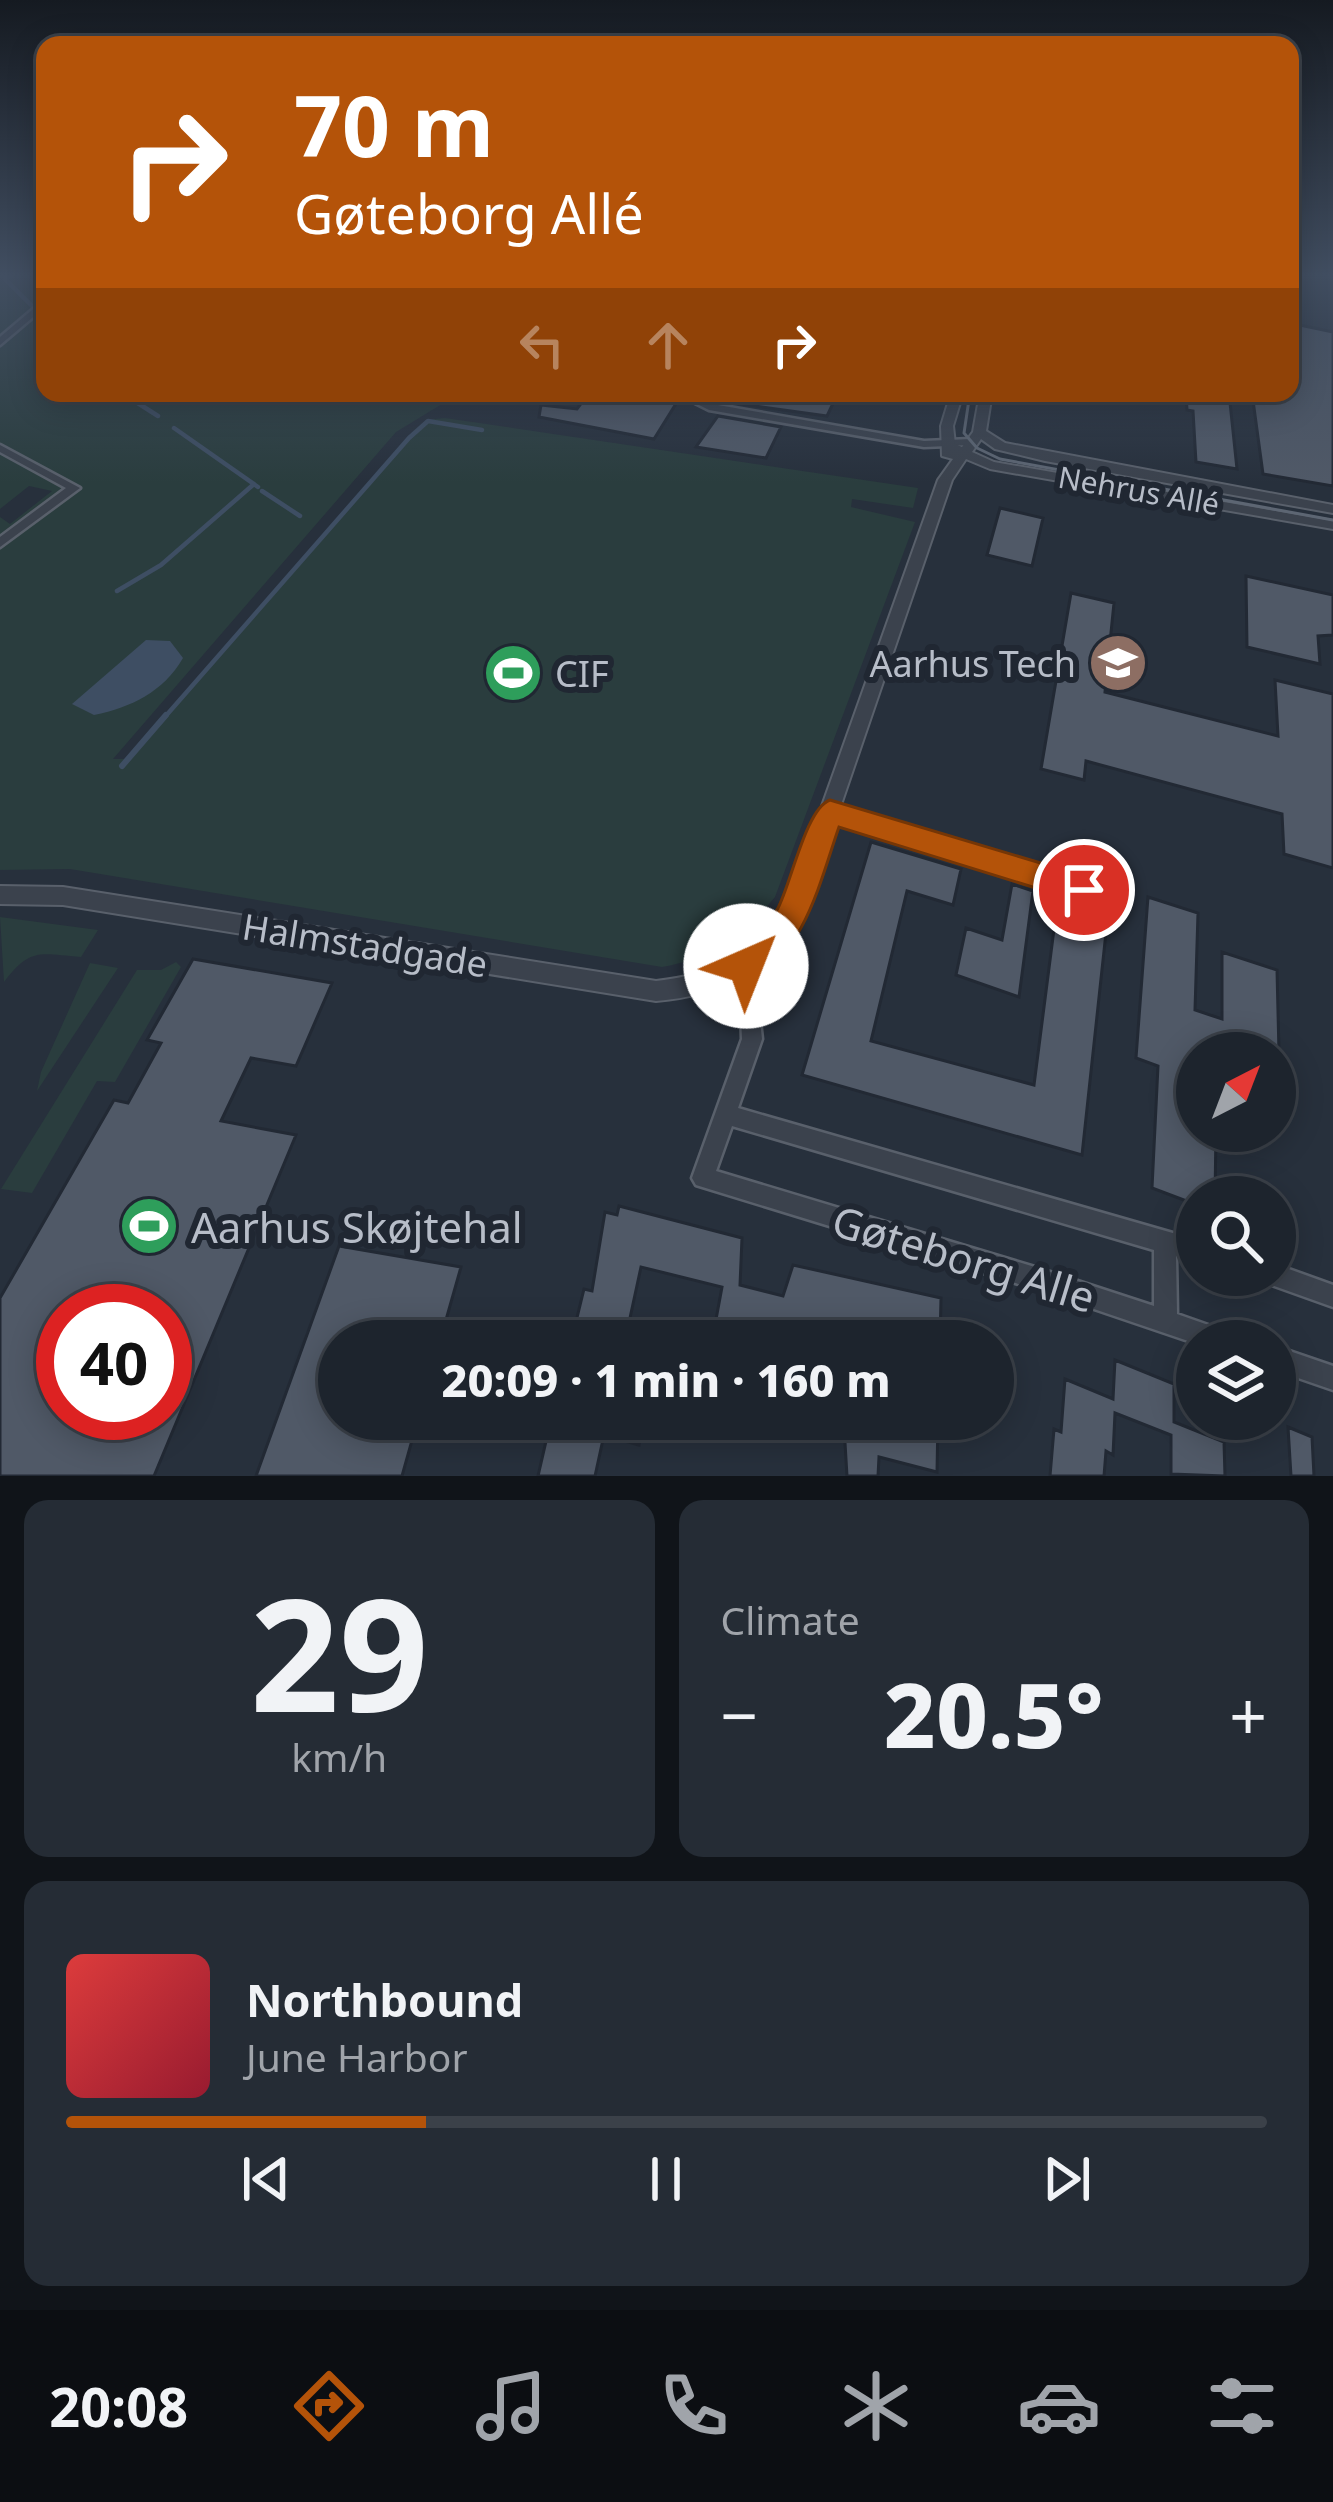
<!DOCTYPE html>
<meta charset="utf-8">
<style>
body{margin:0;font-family:"Noto Sans",sans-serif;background:#252c35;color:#f1f3f6;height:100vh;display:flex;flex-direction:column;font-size:45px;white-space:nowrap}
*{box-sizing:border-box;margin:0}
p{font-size:39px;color:#a0a4aa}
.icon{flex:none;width:66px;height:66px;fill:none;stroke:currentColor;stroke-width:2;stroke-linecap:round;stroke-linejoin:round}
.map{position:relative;height:1476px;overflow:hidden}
.drawer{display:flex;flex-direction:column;gap:24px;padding:24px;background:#101419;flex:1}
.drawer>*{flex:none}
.guide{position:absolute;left:36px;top:36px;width:1263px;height:366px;border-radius:24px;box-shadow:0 6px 30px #0003,0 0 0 3px #3b4149;background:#b45309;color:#fff;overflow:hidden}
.needle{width:78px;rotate:42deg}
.tools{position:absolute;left:1176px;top:1032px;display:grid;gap:24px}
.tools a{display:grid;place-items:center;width:120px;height:120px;border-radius:50%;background:#1d242d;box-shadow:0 6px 30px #0003,0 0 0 3px #3b4149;font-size:60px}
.speed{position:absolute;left:36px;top:1284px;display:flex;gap:24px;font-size:60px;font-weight:700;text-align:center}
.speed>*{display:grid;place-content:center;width:156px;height:156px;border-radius:50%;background:#1d242d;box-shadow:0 6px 30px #0003,0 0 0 3px #3b4149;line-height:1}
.speed .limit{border:18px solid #d22;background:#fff;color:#111}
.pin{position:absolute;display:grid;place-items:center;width:102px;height:102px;color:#fff;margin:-51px;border:6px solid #fff;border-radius:50%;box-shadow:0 3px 12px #0007}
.me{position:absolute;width:132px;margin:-66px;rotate:44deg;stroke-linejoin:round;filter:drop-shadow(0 0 9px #0008)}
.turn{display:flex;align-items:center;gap:42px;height:252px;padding:0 60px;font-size:54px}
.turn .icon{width:156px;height:156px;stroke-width:2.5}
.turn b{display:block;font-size:84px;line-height:102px}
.lanes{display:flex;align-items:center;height:114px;padding:0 60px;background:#0003;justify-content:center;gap:60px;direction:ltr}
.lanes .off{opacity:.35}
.big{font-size:90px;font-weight:800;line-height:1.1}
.drawer .widget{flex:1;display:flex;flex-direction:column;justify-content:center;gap:18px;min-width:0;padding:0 42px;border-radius:24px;background:#252c35}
.drawer .dial{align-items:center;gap:0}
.dial b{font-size:156px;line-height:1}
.song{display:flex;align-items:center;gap:36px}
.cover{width:144px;height:144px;border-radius:18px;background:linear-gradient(135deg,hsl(0 70% 55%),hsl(350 70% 35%))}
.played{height:12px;border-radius:6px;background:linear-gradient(90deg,#b45309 30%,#3b4149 30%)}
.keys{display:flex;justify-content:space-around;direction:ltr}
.heat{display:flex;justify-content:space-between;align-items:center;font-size:66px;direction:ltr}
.drawer .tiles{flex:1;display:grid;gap:24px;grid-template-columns:1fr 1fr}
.widget:last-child{grid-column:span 2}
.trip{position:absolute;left:318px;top:1320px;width:696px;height:120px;border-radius:60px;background:#1d242d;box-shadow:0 6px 30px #0003,0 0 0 3px #3b4149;font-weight:800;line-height:120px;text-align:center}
.tab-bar{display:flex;height:192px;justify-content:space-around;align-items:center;background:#0c0e12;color:#a0a4aa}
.tab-bar .icon{width:84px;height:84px}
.tab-bar .current{color:#b45309}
.tab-bar b{font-size:54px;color:#f1f3f6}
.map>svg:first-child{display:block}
.green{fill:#2a3d3e}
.water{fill:#3e4e63}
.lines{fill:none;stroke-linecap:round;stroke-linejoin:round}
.stream-far1{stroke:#3e4e63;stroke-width:4.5}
.stream{stroke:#3e4e63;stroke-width:6}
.building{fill:#505967;stroke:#222934;stroke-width:3;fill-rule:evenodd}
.minor-casing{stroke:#59606b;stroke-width:5}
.tertiary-casing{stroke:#59606b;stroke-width:4}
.minor{fill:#3b424d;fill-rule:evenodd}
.tertiary{fill:#3b424d;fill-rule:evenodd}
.tram{stroke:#5d6673;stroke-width:3}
.route{fill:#b45309;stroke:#753606;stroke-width:3}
.labels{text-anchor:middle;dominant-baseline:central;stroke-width:12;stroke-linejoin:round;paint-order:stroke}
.far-street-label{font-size:30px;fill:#b7bdc8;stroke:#202732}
.poi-label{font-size:36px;fill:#b7bdc8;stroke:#202732;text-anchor:end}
.street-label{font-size:36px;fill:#b7bdc8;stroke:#202732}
.near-poi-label{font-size:42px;fill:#b7bdc8;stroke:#202732;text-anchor:start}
.near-street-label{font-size:42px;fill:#b7bdc8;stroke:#202732}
</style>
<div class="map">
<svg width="1333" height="1476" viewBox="0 0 1333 1476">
<rect width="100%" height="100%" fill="#27303c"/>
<path class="green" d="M0,276H45V393H460L396,432L113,759H126L426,420L445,418L918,488L913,508L852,499L851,507L915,522L775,897C742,937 713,958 662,967L70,869L0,870V517L10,524L52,491L29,486L0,509Z
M0,917L98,930L81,957C39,954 31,947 4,982Z
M176,962L181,967L115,1082L97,1081L32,1193L1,1189L137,970H161Z
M90,963L118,968L37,1091L41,1072Z"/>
<path class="water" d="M146,640L170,641L183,658C163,692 132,707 94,715L72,704Z"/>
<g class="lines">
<path class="stream-far1" d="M10,276L5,279L32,306
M122,393L158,416
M174,428L258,487
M262,491L300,516
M117,591L161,565L254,484
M164,718L409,438L428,421L482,430"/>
<path class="stream" d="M122,766L166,715"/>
</g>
<path class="building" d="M1290,323L1333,332V486L1263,474L1252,393H1290Z
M589,393H624L677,402L654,439L539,417L541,405L577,409Z
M731,393H838L827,416L726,402Z
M1186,393H1229L1237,469L1196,462L1193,411L1187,410Z
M718,416L781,427L766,458L696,447Z
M1000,508L1043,518L1032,566L987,555Z
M1246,576L1333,595V635L1318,636L1320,664L1247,647Z
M1071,593L1114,603L1105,692L1278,736L1275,680L1333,694V868L1284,854L1282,814L1086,761L1084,780L1041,769Z
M871,842L961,869L953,905L907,891L871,1041L1034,1085L1058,898L1108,914L1082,1155L802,1075Z
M1012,884L1033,891L1019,997L956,975L966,928L1002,940Z
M1148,897L1198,913L1195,1010L1222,1019V952L1277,970L1279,1053H1197V1131H1216L1215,1197H1197V1205L1152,1188L1158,1066L1136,1058Z
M193,959L332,983L296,1066L251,1058L221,1121L296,1135L154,1476H0V1298L114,1100L128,1103L161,1043L147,1040ZM63,1311H165V1413H63Z
M619,1206L742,1238L740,1285L783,1296L793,1265L941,1298L940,1341H868L785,1319L782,1341H712L722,1287L641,1267L625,1341H580L581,1336L573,1334L584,1289L592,1291L605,1212L617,1215Z
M339,1246L461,1267L440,1341H339V1419H418L402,1476H256Z
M1115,1360L1174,1384V1422L1224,1442L1225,1476L1171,1474V1435L1115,1413L1113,1455L1106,1451L1104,1476H1050L1054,1429L1061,1432L1065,1379L1113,1399Z
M560,1419H644L639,1445L604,1435L595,1476H538L550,1424L558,1426Z
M881,1419H938L937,1472L879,1457L878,1476H847L844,1426L881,1436Z
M1288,1427L1312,1437L1314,1476H1291Z"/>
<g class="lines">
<g class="minor-casing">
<path id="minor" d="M45,299V307L0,345V337Z
M698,393H708L706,402L712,404L924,441L971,439L976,442L971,445L924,447L709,410L695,403Z
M0,445L80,488L0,547V537L66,488L0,452Z
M830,806L1084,882L1090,884L1093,889L1090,894L1084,896L824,817L822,812L824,807Z
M728,967L734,969L759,1012L762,1039L738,1108L1197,1240V1262L1176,1256L1177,1314L1231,1333L1235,1341H1197V1344L1038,1290L696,1185L692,1178L742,1039L741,1014L719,975L722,969ZM732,1126L1154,1250V1306L1038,1268L716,1171Z
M1275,1264L1333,1285V1307L1266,1283L1263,1275H1275Z
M1275,1346L1333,1366V1390L1275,1370Z"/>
</g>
<g class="tertiary-casing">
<path id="tertiary" d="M951,393H963L953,426L955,444L962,447L973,432L980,393H992L986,431L1005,443L1333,505V513L1045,461L995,449L981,439L972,452L994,462L1333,521V529L990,469L966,459L952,480L805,910C774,973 723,995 656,1001L63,905L0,904V886L63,887L656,981C712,975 756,956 786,907L938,480L953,459L942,456L941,426Z"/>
</g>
<use href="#minor" class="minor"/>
<use href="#tertiary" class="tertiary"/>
<path class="tram" d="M970,393L964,433L977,448L1000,459L1333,520"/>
</g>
<linearGradient id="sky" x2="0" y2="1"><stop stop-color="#151a21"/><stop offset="0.57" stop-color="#414e61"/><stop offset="1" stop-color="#414e61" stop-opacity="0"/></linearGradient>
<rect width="1333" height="483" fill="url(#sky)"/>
<path class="route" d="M830,800L1084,876L1095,880L1099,890L1095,899L1084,903L839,827C821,878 804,959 746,981L735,977L730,966C740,943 767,931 778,908C791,884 806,808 830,800Z"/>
<defs>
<g id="school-disc" transform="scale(3)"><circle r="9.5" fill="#8d6e63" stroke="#202732"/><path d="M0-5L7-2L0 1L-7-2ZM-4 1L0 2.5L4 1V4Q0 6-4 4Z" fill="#fff"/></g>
<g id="stadium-disc" transform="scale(3)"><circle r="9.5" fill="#2e9e5b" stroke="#202732"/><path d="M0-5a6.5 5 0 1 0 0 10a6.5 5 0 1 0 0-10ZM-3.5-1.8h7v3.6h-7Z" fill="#fff"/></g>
</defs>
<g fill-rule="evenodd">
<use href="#school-disc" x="1118" y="663"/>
<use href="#stadium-disc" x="513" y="673"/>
<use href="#stadium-disc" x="149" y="1226"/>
</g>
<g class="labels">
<g class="far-street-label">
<text transform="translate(1139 490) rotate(10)">Nehrus Allé</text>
</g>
<g class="poi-label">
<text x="1076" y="663">Aarhus Tech</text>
<text x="555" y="673" text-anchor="start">CIF</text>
</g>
<g class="street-label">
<text transform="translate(365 945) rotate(9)">Halmstadgade</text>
</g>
<g class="near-poi-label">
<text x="191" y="1226">Aarhus Skøjtehal</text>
</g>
<g class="near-street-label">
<text transform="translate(964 1258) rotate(17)">Gøteborg Alle</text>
</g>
</g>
</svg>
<div class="tools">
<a><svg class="needle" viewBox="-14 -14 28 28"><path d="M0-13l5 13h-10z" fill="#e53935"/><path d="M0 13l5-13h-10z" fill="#a0a4aa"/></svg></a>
<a><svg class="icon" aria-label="search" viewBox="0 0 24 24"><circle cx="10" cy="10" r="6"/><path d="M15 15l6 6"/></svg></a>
<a><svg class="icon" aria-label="layers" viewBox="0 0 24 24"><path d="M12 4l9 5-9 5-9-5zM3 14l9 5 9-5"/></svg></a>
</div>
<div class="speed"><div class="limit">40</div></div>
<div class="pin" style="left:1084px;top:890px;background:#d93025"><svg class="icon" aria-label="arrive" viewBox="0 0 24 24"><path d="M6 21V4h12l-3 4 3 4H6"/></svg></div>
<svg class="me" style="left:746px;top:966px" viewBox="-20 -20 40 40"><circle r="19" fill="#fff"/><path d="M0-13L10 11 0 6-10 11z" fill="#b45309"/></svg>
<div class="trip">20:09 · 1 min · 160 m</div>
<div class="guide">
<div class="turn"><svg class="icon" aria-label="right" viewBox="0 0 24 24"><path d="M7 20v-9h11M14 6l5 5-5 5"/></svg><div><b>70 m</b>Gøteborg Allé</div></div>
<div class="lanes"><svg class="icon off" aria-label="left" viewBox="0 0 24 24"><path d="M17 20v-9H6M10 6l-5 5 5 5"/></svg><svg class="icon off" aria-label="ahead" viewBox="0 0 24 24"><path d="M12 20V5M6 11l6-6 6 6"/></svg><svg class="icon" aria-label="right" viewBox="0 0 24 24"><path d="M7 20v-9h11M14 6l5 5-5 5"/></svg></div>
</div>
</div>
<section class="drawer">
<div class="tiles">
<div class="widget dial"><b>29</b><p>km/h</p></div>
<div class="widget"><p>Climate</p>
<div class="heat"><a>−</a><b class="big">20.5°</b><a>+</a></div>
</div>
<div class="widget">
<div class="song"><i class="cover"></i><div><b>Northbound</b><p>June Harbor</p></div></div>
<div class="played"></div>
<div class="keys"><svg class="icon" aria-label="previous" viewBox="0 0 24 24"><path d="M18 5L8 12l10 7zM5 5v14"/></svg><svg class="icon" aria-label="pause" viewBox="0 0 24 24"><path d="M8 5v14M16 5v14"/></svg><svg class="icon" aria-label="next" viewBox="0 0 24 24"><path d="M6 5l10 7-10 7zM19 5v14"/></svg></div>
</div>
</div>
</section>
<nav class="tab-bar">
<b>20:08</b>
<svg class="icon current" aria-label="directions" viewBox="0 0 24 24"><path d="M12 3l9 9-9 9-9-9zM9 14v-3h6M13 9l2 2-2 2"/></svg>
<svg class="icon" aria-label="music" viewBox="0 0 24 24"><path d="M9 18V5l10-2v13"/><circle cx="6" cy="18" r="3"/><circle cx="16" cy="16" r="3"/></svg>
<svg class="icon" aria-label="phone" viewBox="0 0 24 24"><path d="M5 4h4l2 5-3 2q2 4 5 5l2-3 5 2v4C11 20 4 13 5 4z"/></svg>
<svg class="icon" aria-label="climate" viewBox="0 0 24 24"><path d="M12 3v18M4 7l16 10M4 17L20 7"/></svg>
<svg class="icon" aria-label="car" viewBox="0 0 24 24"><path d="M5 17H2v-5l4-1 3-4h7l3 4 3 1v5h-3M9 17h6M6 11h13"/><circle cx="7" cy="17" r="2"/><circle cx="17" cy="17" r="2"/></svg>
<svg class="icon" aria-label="filters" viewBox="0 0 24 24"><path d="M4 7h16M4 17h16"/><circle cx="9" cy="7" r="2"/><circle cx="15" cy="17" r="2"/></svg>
</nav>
